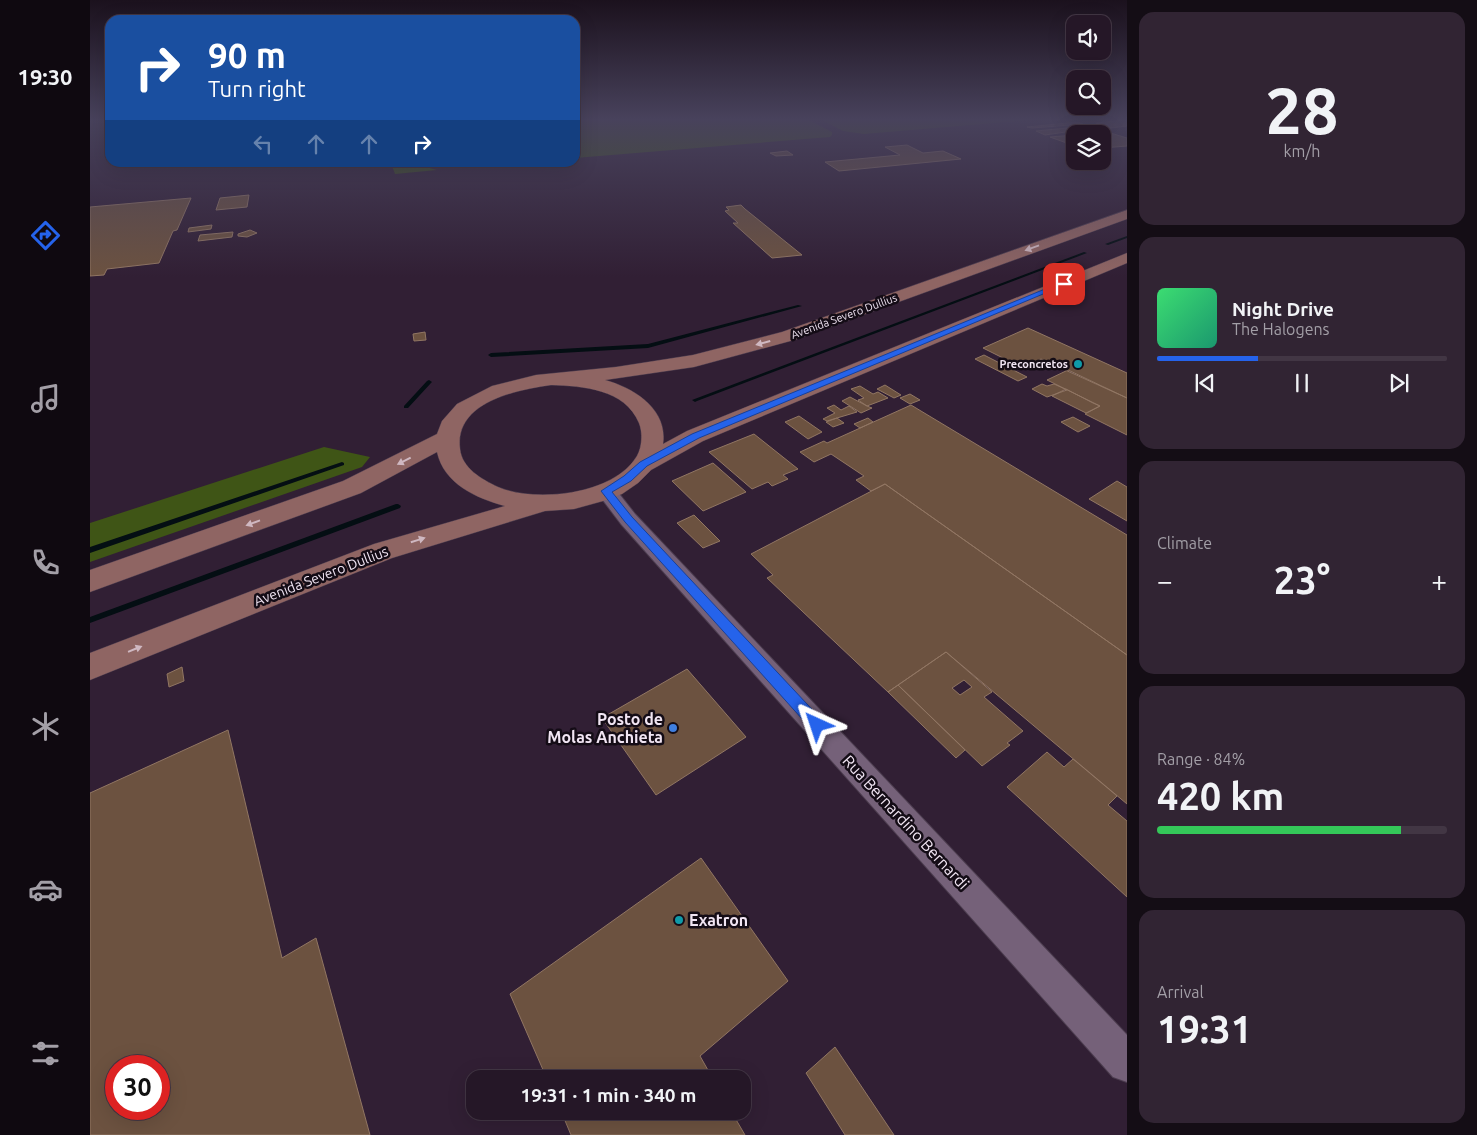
<!DOCTYPE html>
<meta charset="utf-8">
<style>
body{margin:0;font-family:Ubuntu,sans-serif;background:#312433;color:#f1f3f6;height:100vh;display:flex;flex-direction:column;font-size:19px;white-space:nowrap}
*{box-sizing:border-box;margin:0}
p{font-size:16px;color:#a39fa7}
.icon{flex:none;width:28px;height:28px;fill:none;stroke:currentColor;stroke-width:2;stroke-linecap:round;stroke-linejoin:round}
.map{position:relative;flex:1;overflow:hidden}
.panel{display:flex;flex-direction:column;gap:12px;padding:12px;background:#140d15;width:350px}
.panel>*{flex:none}
.hud{position:absolute;left:15px;top:15px;width:475px;height:152px;border-radius:15px;box-shadow:0 5px 20px #0002,0 0 0 1px #423644;background:#1a4fa0;color:#fff;overflow:hidden}
.controls{position:absolute;left:976px;top:15px;display:grid;gap:10px}
.controls a{display:grid;place-items:center;width:45px;height:45px;border-radius:10px;background:#251727;box-shadow:0 5px 20px #0002,0 0 0 1px #423644;font-size:25px}
.speed{position:absolute;left:15px;top:1055px;display:flex;gap:10px;font-size:25px;font-weight:700;text-align:center}
.speed>*{display:grid;place-content:center;width:65px;height:65px;border-radius:50%;background:#251727;box-shadow:0 5px 20px #0002,0 0 0 1px #423644;line-height:1}
.speed .limit{border:8px solid #d22;background:#fff;color:#111}
.pin{position:absolute;display:grid;place-items:center;width:42px;height:42px;color:#fff;margin:-21px;border-radius:10px;box-shadow:0 2px 8px #0006}
.me{position:absolute;width:55px;margin:-28px;rotate:318deg;stroke-linejoin:round;filter:drop-shadow(0 0 4px #0008)}
.turn{display:flex;align-items:center;gap:18px;height:105px;padding:0 20px;font-size:22px}
.turn .icon{width:65px;height:65px;stroke-width:2.5}
.turn b{display:block;font-size:35px;line-height:42px}
.lanes{display:flex;align-items:center;height:48px;padding:0 20px;background:#0003;justify-content:center;gap:25px;direction:ltr}
.lanes .off{opacity:.35}
.big{font-size:38px;font-weight:700;line-height:1.1}
.panel .tile{flex:1;display:flex;flex-direction:column;justify-content:center;gap:8px;min-width:0;padding:0 18px;border-radius:15px;background:#312433}
.panel .dial{align-items:center;gap:0}
.dial b{font-size:65px;line-height:1}
.song{display:flex;align-items:center;gap:15px}
.cover{width:60px;height:60px;border-radius:8px;background:linear-gradient(135deg,hsl(140 70% 55%),hsl(160 70% 35%))}
.played{height:5px;border-radius:2px;background:linear-gradient(90deg,#2563eb 35%,#423644 35%)}
.keys{display:flex;justify-content:space-around;direction:ltr}
.heat{display:flex;justify-content:space-between;align-items:center;font-size:28px;direction:ltr}
.charge{height:8px;border-radius:4px;background:linear-gradient(90deg,#34c759 84%,#423644 0)}
.trip{position:absolute;left:376px;top:1070px;width:285px;height:50px;border-radius:15px;background:#251727;box-shadow:0 5px 20px #0002,0 0 0 1px #423644;font-weight:700;line-height:50px;text-align:center}
main{display:flex;flex:1;min-height:0}
.tabs{display:flex;flex-direction:column;width:90px;justify-content:space-around;align-items:center;background:#0f0910;color:#a39fa7}
.tabs .icon{width:35px;height:35px}
.tabs .selected{color:#2563eb}
.tabs b{font-size:22px;color:#f1f3f6}
.map>svg:first-child{display:block}
.green{fill:#3f5516}
.lines{fill:none;stroke-linecap:round;stroke-linejoin:round}
.stream{fill:#040e13;fill-rule:evenodd}
.building{fill:#6c5240;stroke:#917663;fill-rule:evenodd}
.street-casing{stroke:#4c3d4f;stroke-width:2}
.secondary-casing{stroke:#4c3d4f;stroke-width:1}
.street{fill:#756179;fill-rule:evenodd}
.secondary{fill:#8f6563;fill-rule:evenodd}
.oneway{fill:#cfb8c1}
.route{fill:#2563eb;stroke:#184099}
.culture-dot{fill:#0f9aa8;stroke:#140c16;stroke-width:2}
.shop-dot{fill:#3f7fe0;stroke:#140c16;stroke-width:2}
.labels{text-anchor:middle;dominant-baseline:central;stroke-width:5;stroke-linejoin:round;paint-order:stroke}
.far-street-label{font-size:11px;fill:#f1e5f3;stroke:#140c16}
.far-poi-label{font-size:11px;font-weight:bold;fill:#f1e5f3;stroke:#140c16;text-anchor:end}
.street-label{font-size:14px;fill:#f1e5f3;stroke:#140c16}
.near-poi-label{font-size:16px;font-weight:bold;fill:#f1e5f3;stroke:#140c16;text-anchor:end}
.near-street-label{font-size:16px;fill:#f1e5f3;stroke:#140c16}
</style>
<main>
<nav class="tabs">
<b>19:30</b>
<svg class="icon selected" aria-label="directions" viewBox="0 0 24 24"><path d="M12 3l9 9-9 9-9-9zM9 14v-3h6M13 9l2 2-2 2"/></svg>
<svg class="icon" aria-label="music" viewBox="0 0 24 24"><path d="M9 18V5l10-2v13"/><circle cx="6" cy="18" r="3"/><circle cx="16" cy="16" r="3"/></svg>
<svg class="icon" aria-label="phone" viewBox="0 0 24 24"><path d="M5 4h4l2 5-3 2q2 4 5 5l2-3 5 2v4C11 20 4 13 5 4z"/></svg>
<svg class="icon" aria-label="climate" viewBox="0 0 24 24"><path d="M12 3v18M4 7l16 10M4 17L20 7"/></svg>
<svg class="icon" aria-label="car" viewBox="0 0 24 24"><path d="M5 17H2v-5l4-1 3-4h7l3 4 3 1v5h-3M9 17h6M6 11h13"/><circle cx="7" cy="17" r="2"/><circle cx="17" cy="17" r="2"/></svg>
<svg class="icon" aria-label="filters" viewBox="0 0 24 24"><path d="M4 7h16M4 17h16"/><circle cx="9" cy="7" r="2"/><circle cx="15" cy="17" r="2"/></svg>
</nav>
<div class="map">
<svg width="1037" height="1135" viewBox="0 0 1037 1135">
<rect width="100%" height="100%" fill="#311f34"/>
<path class="green" d="M485,118H715L742,132V135L740,137L485,158Z
M728,118H964L774,134L753,131Z
M301,163H321L347,170L305,174Z
M347,163H438L368,168Z
M234,447L280,457L272,467L0,562V523Z"/>
<g class="lines">
<path class="stream" d="M1037,236V238L1018,245L1015,244Z
M994,252L997,253L607,401L605,402L602,400Z
M708,305L712,306L558,348L401,357L398,355L401,353L558,344Z
M339,380L342,382L341,383L318,408H314V406L337,381Z
M252,462L254,463V465L0,553V547Z
M306,504H308L311,506L310,508L0,623V617Z"/>
</g>
<path class="building" d="M1037,120V126L1020,128L1006,123Z
M988,122L993,124L942,128L937,127Z
M998,126L1003,128L955,135L946,131Z
M1017,132L1037,138V146L1012,148V134H995Z
M985,135V146L960,137Z
M817,145L833,153L853,151L871,159L749,171L735,162L810,155L795,147Z
M697,151L703,155L686,156L680,153Z
M159,195L157,207L126,210L130,198Z
M101,198L87,230L83,231L69,263L17,269L14,275L0,276V207Z
M651,205L655,209L712,255L682,258L643,223H648L635,211L639,210L636,207Z
M122,225L121,229L98,232L99,228Z
M160,230L167,233L157,237L148,236V234Z
M143,232L142,237L108,241L110,235Z
M938,328L1037,373V398L951,359L933,368L893,348Z
M335,332L336,340L324,341L323,334Z
M894,355L937,377L928,381L885,359Z
M978,370L1037,398V435L995,414L1010,406L957,380Z
M952,384L957,386L964,384L977,390L957,397L942,389Z
M795,385L811,395L804,398L787,389Z
M770,386L783,394L788,392L798,398L777,406L768,400L774,398L761,389Z
M976,389L1003,403L1010,406L996,413L962,396Z
M820,394L830,400L820,404L810,398Z
M760,397L777,406L782,408L771,413L752,401Z
M744,405L751,410L759,406L767,412L737,421L733,419L745,413L737,408Z
M821,405L1037,535V655L795,484L781,491L766,480L774,476L741,454L724,462L710,452L734,441L737,443Z
M709,416L732,432L718,439L695,422Z
M983,417L1000,426L988,432L971,422Z
M747,418L754,423L743,427L736,422Z
M778,418L783,422L770,428L764,424Z
M664,434L708,469L693,475L698,479L682,486L678,482L662,489L619,452Z
M623,463L656,492L613,511L582,481Z
M1027,481L1037,487V521L999,499Z
M795,484L1037,655V804L856,652L798,692L677,578L683,575L661,554Z
M604,515L630,541L613,548L587,523Z
M856,652L902,692L894,697L933,731L917,743L920,745L892,766L808,685ZM874,680L882,687L870,695L862,688Z
M92,667L94,681L79,687L77,674Z
M597,669L656,737L566,795L512,718Z
M808,685L875,750L866,758L798,692Z
M138,730L192,958L226,938L280,1135H0V793ZM26,1066H69V1109H26Z
M957,752L974,767L983,759L1027,796L1018,805L1037,821V897L917,787Z
M611,858L698,981L610,1056L623,1079H457L420,994Z
M745,1047L804,1135H755L716,1073Z
M471,1111H641L655,1135H481Z"/>
<g class="lines">
<g class="street-casing">
<path id="street" d="M516,484L523,486L545,514L1037,1035V1082L1023,1077L531,524L506,491L509,486Z"/>
</g>
<g class="secondary-casing">
<path id="secondary" d="M1037,210V219L704,340L604,367L515,380C544,388 578,409 573,444L597,431L1037,253V263L613,441L561,470L548,483L532,494L513,501L484,509L455,511L302,558L0,680V653L284,544L415,506C386,498 354,484 347,452L271,493L0,592V570L253,481L347,434L352,421L367,404L402,386L446,375L526,367L603,355L692,332ZM461,385C493,386 535,389 549,423C553,433 552,447 547,456C524,495 446,503 408,487C391,479 372,468 370,449C364,402 426,390 461,385Z"/>
</g>
<use href="#street" class="street"/>
<use href="#secondary" class="secondary"/>
</g>
<defs><path id="oneway-solid" d="M-6-.8H1V-3.2L6.5 0L1 3.2V.8H-6Z" transform="scale(1.25)"/></defs>
<g class="oneway">
<use href="#oneway-solid" transform="translate(942 248) rotate(160)"/>
<use href="#oneway-solid" transform="translate(673 343) rotate(165)"/>
<use href="#oneway-solid" transform="translate(314 461) rotate(153)"/>
<use href="#oneway-solid" transform="translate(163 523) rotate(160)"/>
<use href="#oneway-solid" transform="translate(328 540) rotate(-17)"/>
<use href="#oneway-solid" transform="translate(45 649) rotate(-22)"/>
</g>
<linearGradient id="sky" x2="0" y2="1"><stop stop-color="#1b111d"/><stop offset="0.43" stop-color="#48425c"/><stop offset="1" stop-color="#48425c" stop-opacity="0"/></linearGradient>
<rect width="1037" height="277" fill="url(#sky)"/>
<path class="route" d="M972,282L977,284L609,438L557,466L541,481L522,492L542,517L732,720L734,725L732,730L727,731L722,730L535,522L511,491L534,476L550,462L602,434Z"/>
<g class="culture-dot">
<circle cx="988" cy="364" r="5"/>
<circle cx="589" cy="920" r="5"/>
</g>
<circle class="shop-dot" cx="583" cy="728" r="5"/>
<g class="labels">
<g class="far-street-label">
<text transform="translate(754 316) rotate(-20)">Avenida Severo Dullius</text>
</g>
<g class="far-poi-label">
<text x="978" y="364">Preconcretos</text>
</g>
<g class="street-label">
<text transform="translate(231 576) rotate(-21)">Avenida Severo Dullius</text>
</g>
<g class="near-poi-label">
<text x="573" y="719">Posto de<tspan x="573" dy="18">Molas Anchieta</tspan></text>
<text x="599" y="920" text-anchor="start">Exatron</text>
</g>
<g class="near-street-label">
<text transform="translate(816 822) rotate(47)">Rua Bernardino Bernardi</text>
</g>
</g>
</svg>
<div class="controls">
<a><svg class="icon" aria-label="sound" viewBox="0 0 24 24"><path d="M4 9h4l5-4v14l-5-4H4zM17 9q2 3 0 6"/></svg></a>
<a><svg class="icon" aria-label="search" viewBox="0 0 24 24"><circle cx="10" cy="10" r="6"/><path d="M15 15l6 6"/></svg></a>
<a><svg class="icon" aria-label="layers" viewBox="0 0 24 24"><path d="M12 4l9 5-9 5-9-5zM3 14l9 5 9-5"/></svg></a>
</div>
<div class="speed"><div class="limit">30</div></div>
<div class="pin" style="left:974px;top:284px;background:#d93025"><svg class="icon" aria-label="arrive" viewBox="0 0 24 24"><path d="M6 21V4h12l-3 4 3 4H6"/></svg></div>
<svg class="me" style="left:727px;top:725px" viewBox="-20 -20 40 40"><path d="M0-17L14 15 0 8-14 15z" fill="#2563eb" stroke="#fff" stroke-width="4"/></svg>
<div class="trip">19:31 · 1 min · 340 m</div>
<div class="hud">
<div class="turn"><svg class="icon" aria-label="right" viewBox="0 0 24 24"><path d="M7 20v-9h11M14 6l5 5-5 5"/></svg><div><b>90 m</b>Turn right</div></div>
<div class="lanes"><svg class="icon off" aria-label="left" viewBox="0 0 24 24"><path d="M17 20v-9H6M10 6l-5 5 5 5"/></svg><svg class="icon off" aria-label="ahead" viewBox="0 0 24 24"><path d="M12 20V5M6 11l6-6 6 6"/></svg><svg class="icon off" aria-label="ahead" viewBox="0 0 24 24"><path d="M12 20V5M6 11l6-6 6 6"/></svg><svg class="icon" aria-label="right" viewBox="0 0 24 24"><path d="M7 20v-9h11M14 6l5 5-5 5"/></svg></div>
</div>
</div>
<section class="panel">
<div class="tile dial"><b>28</b><p>km/h</p></div>
<div class="tile">
<div class="song"><i class="cover"></i><div><b>Night Drive</b><p>The Halogens</p></div></div>
<div class="played"></div>
<div class="keys"><svg class="icon" aria-label="previous" viewBox="0 0 24 24"><path d="M18 5L8 12l10 7zM5 5v14"/></svg><svg class="icon" aria-label="pause" viewBox="0 0 24 24"><path d="M8 5v14M16 5v14"/></svg><svg class="icon" aria-label="next" viewBox="0 0 24 24"><path d="M6 5l10 7-10 7zM19 5v14"/></svg></div>
</div>
<div class="tile"><p>Climate</p>
<div class="heat"><a>−</a><b class="big">23°</b><a>+</a></div>
</div>
<div class="tile"><p>Range · 84%</p><b class="big">420 km</b><div class="charge"></div></div>
<div class="tile"><p>Arrival</p><b class="big">19:31</b></div>
</section>
</main>
